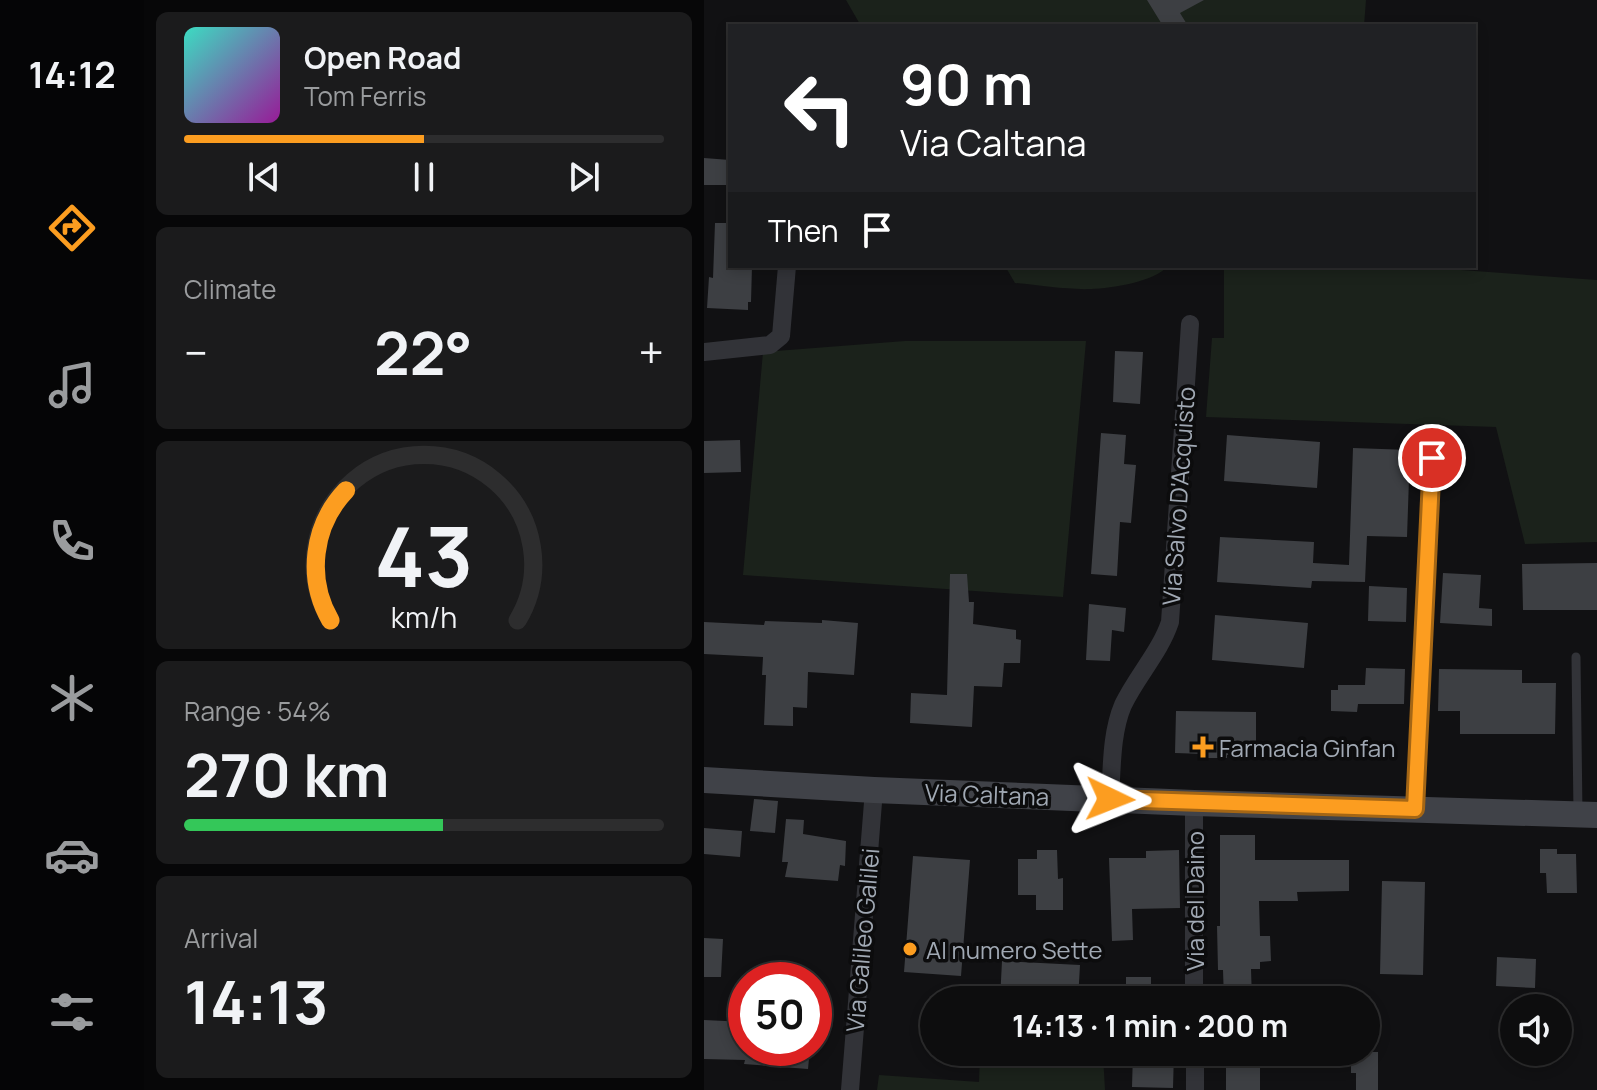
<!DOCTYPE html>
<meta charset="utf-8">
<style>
body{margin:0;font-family:Manrope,sans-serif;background:#1b1b1c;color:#f1f3f6;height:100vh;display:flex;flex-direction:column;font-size:30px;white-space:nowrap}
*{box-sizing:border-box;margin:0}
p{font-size:26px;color:#9a9c9e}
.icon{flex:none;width:44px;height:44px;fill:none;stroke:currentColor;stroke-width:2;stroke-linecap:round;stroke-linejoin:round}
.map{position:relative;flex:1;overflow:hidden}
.side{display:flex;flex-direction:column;gap:12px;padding:12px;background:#070708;width:560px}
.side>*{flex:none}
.top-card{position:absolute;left:24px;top:24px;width:748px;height:244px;border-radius:0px;box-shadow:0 4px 12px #0003,0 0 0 2px #2d2d2e;background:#202124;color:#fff;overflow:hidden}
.fabs{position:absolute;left:796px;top:994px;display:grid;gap:16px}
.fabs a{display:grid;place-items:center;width:72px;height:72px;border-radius:50%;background:#0d0d0e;box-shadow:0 4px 12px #0003,0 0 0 2px #2d2d2e;font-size:40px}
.speed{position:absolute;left:24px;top:962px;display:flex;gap:16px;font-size:40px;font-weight:700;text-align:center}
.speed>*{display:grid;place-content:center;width:104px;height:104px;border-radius:50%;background:#0d0d0e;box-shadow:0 4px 12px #0003,0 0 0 2px #2d2d2e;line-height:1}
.speed .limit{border:12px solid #d22;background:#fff;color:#111}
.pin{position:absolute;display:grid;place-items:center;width:68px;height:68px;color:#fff;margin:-34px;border:4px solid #fff;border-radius:50%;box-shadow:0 2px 8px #0007}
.me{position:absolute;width:88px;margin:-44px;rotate:92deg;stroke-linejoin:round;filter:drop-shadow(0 0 6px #0008)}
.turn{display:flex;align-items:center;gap:28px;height:168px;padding:0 40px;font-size:36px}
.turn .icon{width:104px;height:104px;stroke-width:2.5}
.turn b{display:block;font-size:56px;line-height:68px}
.then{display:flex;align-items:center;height:76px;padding:0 40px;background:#0003;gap:16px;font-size:30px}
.big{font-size:60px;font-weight:700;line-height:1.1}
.side .tile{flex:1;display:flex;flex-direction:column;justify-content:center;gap:12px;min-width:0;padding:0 28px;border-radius:12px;background:#1b1b1c}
.side .dial{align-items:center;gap:0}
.dial svg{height:208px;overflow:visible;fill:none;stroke:#2d2d2e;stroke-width:7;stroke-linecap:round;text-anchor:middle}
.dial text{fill:#f1f3f6;stroke:none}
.song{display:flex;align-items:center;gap:24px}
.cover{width:96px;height:96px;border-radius:12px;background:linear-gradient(135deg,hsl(170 70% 55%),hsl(300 70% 35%))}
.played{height:8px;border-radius:4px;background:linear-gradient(90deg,#fc9d20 50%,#2d2d2e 50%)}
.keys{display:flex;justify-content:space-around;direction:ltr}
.heat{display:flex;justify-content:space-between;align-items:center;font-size:44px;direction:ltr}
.charge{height:12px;border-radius:6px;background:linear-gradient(90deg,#34c759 54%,#2d2d2e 0)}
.trip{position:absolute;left:216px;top:986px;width:460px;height:80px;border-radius:40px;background:#0d0d0e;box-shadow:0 4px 12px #0003,0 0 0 2px #2d2d2e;font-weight:700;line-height:80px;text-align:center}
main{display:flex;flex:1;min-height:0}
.dock{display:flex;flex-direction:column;width:144px;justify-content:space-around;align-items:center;background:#050506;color:#9a9c9e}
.dock .icon{width:56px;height:56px}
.dock .active{color:#fc9d20}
.dock b{font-size:36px;color:#f1f3f6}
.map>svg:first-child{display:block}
.green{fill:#1b221b}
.building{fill:#3d3f43}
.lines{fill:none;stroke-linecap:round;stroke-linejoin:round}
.service{stroke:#323338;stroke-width:9}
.minor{stroke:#323338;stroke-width:18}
.secondary{stroke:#404248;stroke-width:26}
.route-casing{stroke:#a46615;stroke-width:20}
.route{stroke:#fc9d20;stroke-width:14}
.poi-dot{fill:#fc9d20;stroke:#0c0c0d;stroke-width:3}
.labels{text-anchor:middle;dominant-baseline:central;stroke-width:7;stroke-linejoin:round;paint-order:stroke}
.street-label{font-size:24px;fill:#a1a9b4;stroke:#0c0c0d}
.poi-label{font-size:24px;fill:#a1a9b4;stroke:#0c0c0d;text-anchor:start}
</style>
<main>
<nav class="dock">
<b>14:12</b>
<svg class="icon active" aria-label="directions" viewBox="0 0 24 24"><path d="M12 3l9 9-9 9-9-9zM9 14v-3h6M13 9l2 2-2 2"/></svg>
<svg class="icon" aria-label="music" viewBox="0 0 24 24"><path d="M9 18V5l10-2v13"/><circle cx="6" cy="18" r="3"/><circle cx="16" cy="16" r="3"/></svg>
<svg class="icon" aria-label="phone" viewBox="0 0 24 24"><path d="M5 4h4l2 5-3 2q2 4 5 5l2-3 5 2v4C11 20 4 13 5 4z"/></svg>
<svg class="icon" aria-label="climate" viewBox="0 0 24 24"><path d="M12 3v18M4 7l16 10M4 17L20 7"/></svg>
<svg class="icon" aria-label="car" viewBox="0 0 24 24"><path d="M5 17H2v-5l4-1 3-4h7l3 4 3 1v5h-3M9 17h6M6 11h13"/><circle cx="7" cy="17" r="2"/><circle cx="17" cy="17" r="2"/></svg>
<svg class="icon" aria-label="filters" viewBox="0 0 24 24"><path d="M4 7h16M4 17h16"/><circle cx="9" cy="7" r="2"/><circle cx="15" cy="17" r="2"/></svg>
</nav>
<section class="side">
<div class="tile">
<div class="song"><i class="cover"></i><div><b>Open Road</b><p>Tom Ferris</p></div></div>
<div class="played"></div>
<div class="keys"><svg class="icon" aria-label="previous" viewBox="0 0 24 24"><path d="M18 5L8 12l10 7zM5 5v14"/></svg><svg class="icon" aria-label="pause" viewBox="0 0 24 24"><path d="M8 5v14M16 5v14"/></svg><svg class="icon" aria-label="next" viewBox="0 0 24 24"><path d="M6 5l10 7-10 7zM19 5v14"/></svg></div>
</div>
<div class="tile"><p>Climate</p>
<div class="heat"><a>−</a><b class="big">22°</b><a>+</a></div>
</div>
<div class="tile dial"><svg viewBox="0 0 100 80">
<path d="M14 69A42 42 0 1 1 86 69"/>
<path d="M14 69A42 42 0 0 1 20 19" stroke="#fc9d20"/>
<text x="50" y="56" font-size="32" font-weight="700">43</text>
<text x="50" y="72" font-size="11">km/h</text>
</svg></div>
<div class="tile"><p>Range · 54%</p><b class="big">270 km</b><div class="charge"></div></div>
<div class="tile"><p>Arrival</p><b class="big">14:13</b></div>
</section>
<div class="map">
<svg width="893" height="1090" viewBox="0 0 893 1090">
<rect width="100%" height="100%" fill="#111113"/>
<path class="green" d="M142,0H662L660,26H157Z
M301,266H464C450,282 408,288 387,289C363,290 335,285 311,283Z
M520,266H729L730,268L893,280V542L821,544L792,427L502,417L508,338H520Z
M201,341H382L359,597L39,575L59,352Z
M276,1052H353L399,1055L401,1090H173L175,1075L275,1082Z"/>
<path class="building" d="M443,0H500L476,13L484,26H459Z
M0,158L26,160V185H0Z
M11,223H26V266H48L47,302H44V310L3,308L5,277L9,278Z
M411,351L439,352L436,404L409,402Z
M397,433L422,435L420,464L432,465L427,523L416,522L413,576L387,574Z
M523,435L616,442L613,488L520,481Z
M36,440L37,472L0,473V441Z
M649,448L706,450L703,537L663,536L661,582L608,581L607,588L513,582L516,537L610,542L609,563L645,565Z
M893,563V610H819L818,564Z
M739,573L777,575L775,608L788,609V626L736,623Z
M246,574H263L265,602H270L269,624L312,630V639L317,640L316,663H300L298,687L270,686L268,727L206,723L207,693L243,695Z
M665,586L703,588L702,622L664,621Z
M385,604L422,608L420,632L408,630L406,661L382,660Z
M511,615L604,623L600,668L508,660Z
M118,620L154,623L150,675L104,672L103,708L89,707V726L60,725L62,675H58L59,657L0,654V622L60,625L61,621L118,623Z
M662,668L701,669L700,704H654L653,712L627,711V690H634V685H661Z
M735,669L818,670V683H852L851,734H756V711H734Z
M472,711L552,712V755H523V758H500V754L471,753Z
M50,799L74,801L71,833L46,831Z
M82,819L100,820L99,834L142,841L141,866L136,865L134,881L81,877L84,862H78Z
M0,828L38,831L36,857L0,854Z
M516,835H551V860H645V891L593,892L594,901H555L556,936H566L567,961L556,962V969H547L548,1000H520L519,970H514L513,926H516Z
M836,849H853V854H872L873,893H843L842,873H836Z
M333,850H353L354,879L359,878V910H332V895H314V859H333Z
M475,850L476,908L428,909L429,940L408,941L405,858H442V851Z
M209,856L266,860L257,976L200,972Z
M678,881L721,882L719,975L676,974Z
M0,938L19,939L17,977H0Z
M793,957L832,959L831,988L792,986Z
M298,961L376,965L374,1000H296Z
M422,977H447V1000H422Z
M0,1020L42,1022V1048H106L104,1069L40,1064L41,1060L0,1059Z
M429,1052H470L469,1088L428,1087Z
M522,1052H556V1090H522Z
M647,1052H674V1090H652V1073H647Z"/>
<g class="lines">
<path class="service" d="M872,657L874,813
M711,807L728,458"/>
<path class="minor" d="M0,352L66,345L77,336L83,266
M406,799C408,769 407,733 419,705C433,676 456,652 466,622L486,324
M490,803V1000
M491,1052V1090
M146,1090L170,790"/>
<path class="secondary" d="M0,780L170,790L490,803L893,815"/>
</g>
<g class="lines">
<g class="route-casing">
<path id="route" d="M406,799L711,809L728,458"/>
</g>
<use href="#route" class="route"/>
</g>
<g class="poi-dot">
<path d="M495 735h8v8h8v8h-8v8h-8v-8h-8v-8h8z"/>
<circle cx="206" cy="949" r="8"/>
</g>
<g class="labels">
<g class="street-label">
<text transform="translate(474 496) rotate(-86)">Via Salvo D'Acquisto</text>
<text transform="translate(283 794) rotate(2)">Via Caltana</text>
<text transform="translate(490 901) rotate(-90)">Via del Daino</text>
<text transform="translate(158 940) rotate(-85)">Via Galileo Galilei</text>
</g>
<g class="poi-label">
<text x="515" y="747">Farmacia Ginfan</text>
<text x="222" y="949">Al numero Sette</text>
</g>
</g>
</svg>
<div class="fabs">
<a><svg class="icon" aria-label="sound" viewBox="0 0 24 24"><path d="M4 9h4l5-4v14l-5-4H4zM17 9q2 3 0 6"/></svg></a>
</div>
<div class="speed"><div class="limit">50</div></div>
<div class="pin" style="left:728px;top:458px;background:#d93025"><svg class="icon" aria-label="arrive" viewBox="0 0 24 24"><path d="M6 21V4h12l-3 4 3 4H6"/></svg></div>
<svg class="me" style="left:406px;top:799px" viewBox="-20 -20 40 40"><path d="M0-17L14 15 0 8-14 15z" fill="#fc9d20" stroke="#fff" stroke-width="4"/></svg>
<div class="trip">14:13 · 1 min · 200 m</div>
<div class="top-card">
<div class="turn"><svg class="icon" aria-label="left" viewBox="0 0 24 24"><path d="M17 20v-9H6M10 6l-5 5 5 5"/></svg><div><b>90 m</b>Via Caltana</div></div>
<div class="then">Then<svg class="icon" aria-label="arrive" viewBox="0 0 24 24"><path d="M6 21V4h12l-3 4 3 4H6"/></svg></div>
</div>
</div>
</main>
